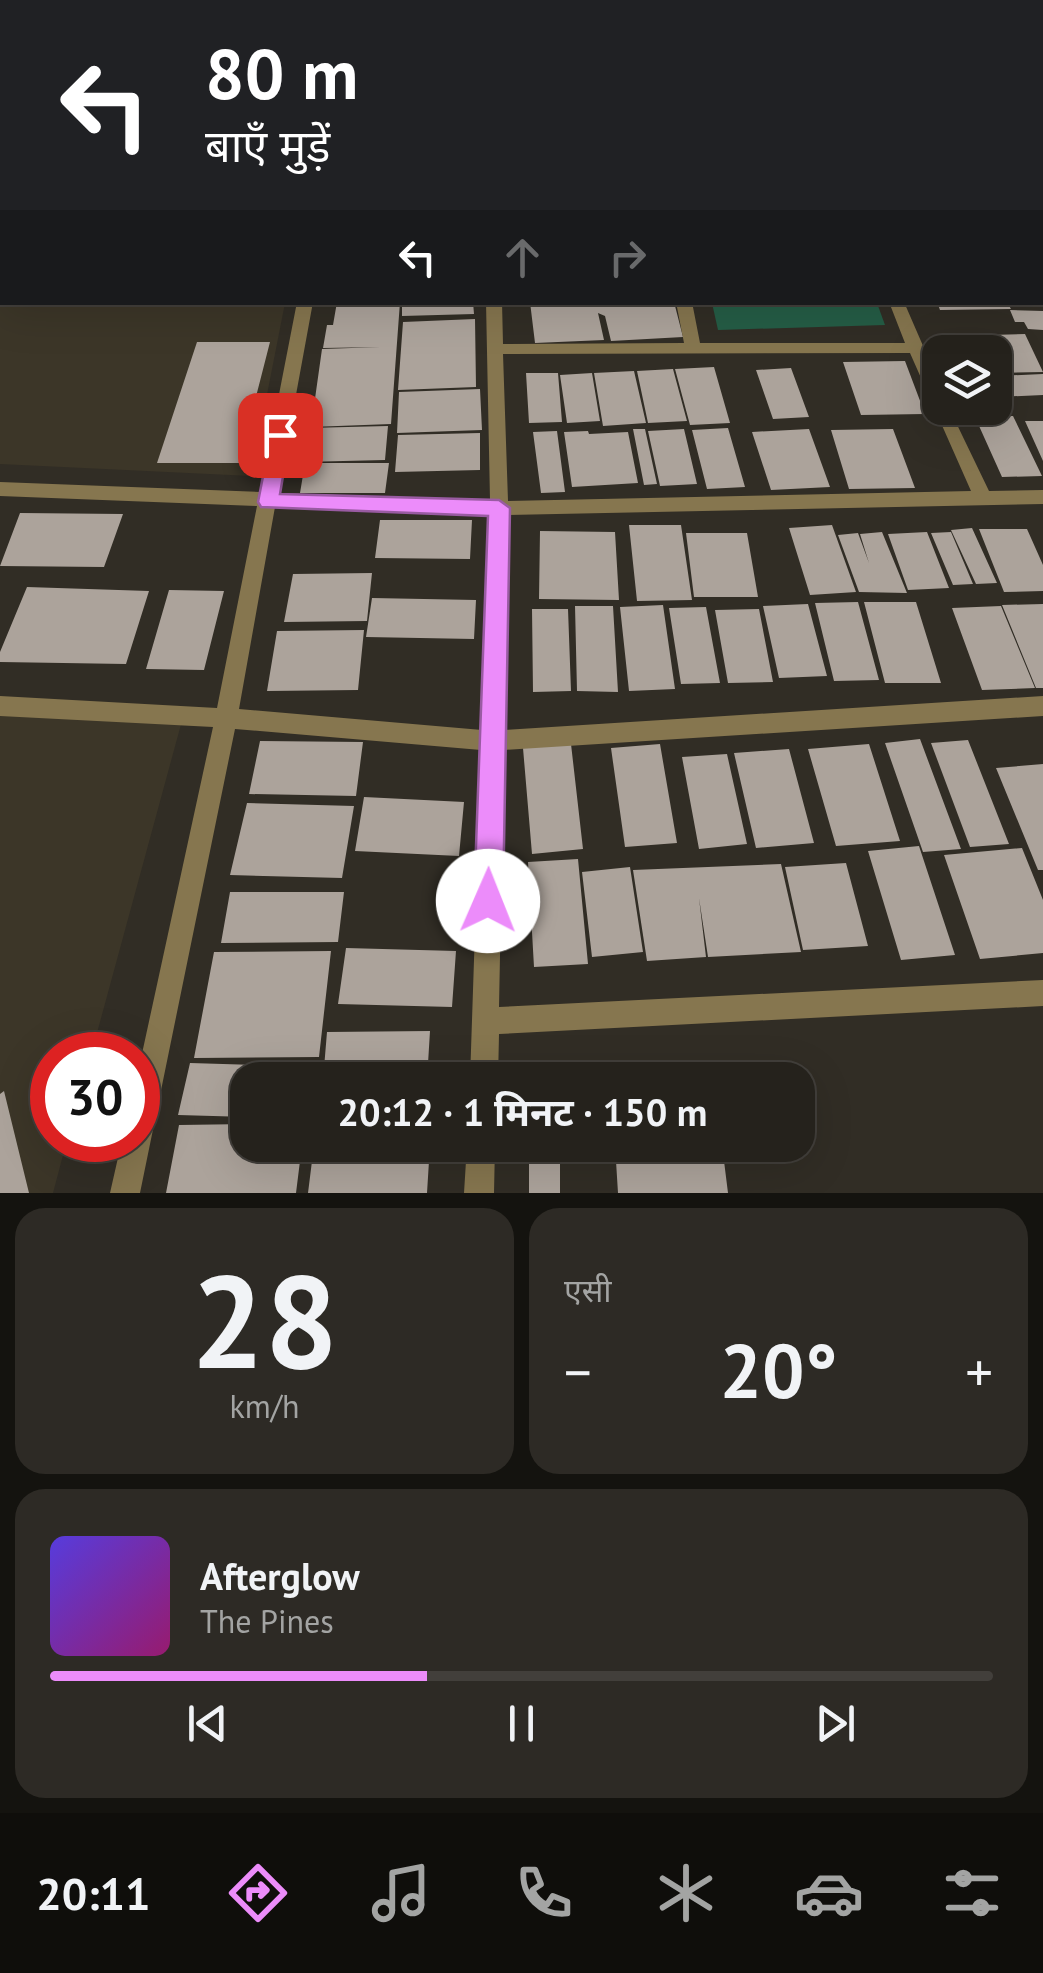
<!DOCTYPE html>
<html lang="hi">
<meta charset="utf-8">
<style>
body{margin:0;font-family:"PT Sans","Noto Sans Devanagari",sans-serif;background:#2d2a25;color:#f1f3f6;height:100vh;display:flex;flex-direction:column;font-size:38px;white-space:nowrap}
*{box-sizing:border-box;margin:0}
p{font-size:32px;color:#a3a4a3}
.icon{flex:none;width:55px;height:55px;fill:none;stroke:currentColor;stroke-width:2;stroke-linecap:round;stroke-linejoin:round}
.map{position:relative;height:1193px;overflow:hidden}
.sheet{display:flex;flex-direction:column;gap:15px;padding:15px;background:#14130f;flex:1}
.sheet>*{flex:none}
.banner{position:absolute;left:0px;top:0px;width:1045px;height:305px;box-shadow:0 10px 40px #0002,0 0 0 2px #423f3b;background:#202124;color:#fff;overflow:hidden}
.controls{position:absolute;left:922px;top:335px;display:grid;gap:20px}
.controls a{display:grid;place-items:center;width:90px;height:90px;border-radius:20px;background:#25221c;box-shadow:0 10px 40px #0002,0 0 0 2px #423f3b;font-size:50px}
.speed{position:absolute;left:30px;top:1032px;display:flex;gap:20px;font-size:50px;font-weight:700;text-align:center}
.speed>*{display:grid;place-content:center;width:130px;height:130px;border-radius:50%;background:#25221c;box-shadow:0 10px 40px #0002,0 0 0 2px #423f3b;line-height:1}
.speed .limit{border:15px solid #d22;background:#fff;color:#111}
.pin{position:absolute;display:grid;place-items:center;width:85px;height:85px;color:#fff;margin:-42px;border-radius:20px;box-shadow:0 5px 15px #0006}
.me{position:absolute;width:110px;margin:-55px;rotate:1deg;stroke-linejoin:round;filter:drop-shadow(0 0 8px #0008)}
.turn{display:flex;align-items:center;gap:35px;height:210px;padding:0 40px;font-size:45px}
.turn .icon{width:130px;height:130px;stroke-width:2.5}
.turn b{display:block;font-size:70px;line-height:85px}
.lanes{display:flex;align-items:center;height:95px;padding:0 40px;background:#0003;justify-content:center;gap:50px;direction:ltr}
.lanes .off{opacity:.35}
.big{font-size:75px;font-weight:700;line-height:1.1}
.sheet .card{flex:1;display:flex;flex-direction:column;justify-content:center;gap:15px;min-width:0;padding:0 35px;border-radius:30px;background:#2d2a25}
.sheet .dial{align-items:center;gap:0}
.dial b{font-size:130px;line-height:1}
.song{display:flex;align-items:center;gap:30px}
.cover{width:120px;height:120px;border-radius:15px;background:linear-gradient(135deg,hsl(250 70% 55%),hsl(320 70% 35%))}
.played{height:10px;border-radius:5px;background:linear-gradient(90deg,#ec8cfa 40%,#423f3b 40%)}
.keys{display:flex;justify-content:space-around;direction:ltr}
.heat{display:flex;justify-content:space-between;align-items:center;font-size:55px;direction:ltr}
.sheet .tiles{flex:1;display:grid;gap:15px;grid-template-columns:1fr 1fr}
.card:last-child{grid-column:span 2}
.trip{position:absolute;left:230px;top:1062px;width:585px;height:100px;border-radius:30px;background:#25221c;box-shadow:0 10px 40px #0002,0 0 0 2px #423f3b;font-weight:700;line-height:100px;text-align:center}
.tabs{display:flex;height:160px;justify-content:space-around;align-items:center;background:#0f0e0b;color:#a3a4a3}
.tabs .icon{width:70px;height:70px}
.tabs .current{color:#ec8cfa}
.tabs b{font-size:45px;color:#f1f3f6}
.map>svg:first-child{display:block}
.built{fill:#3c3628}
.green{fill:#255d46}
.building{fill:#aca39b}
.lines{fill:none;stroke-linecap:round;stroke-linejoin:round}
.lane{fill:#86764f;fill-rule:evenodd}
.street{fill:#86764f;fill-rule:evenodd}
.secondary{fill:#b99f5f;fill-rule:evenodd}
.route{fill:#ec8cfa;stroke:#995ba2;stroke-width:2.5}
</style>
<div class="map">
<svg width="1043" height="1193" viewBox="0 0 1043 1193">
<rect width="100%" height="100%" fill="#312d25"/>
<path class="built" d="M0,298L2,302L285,303L251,476L0,464Z
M0,711L183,717L91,1055H52V1140H67L53,1193H0Z"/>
<path class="green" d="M712,303H877L885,325L718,330Z"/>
<path class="building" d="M337,302H400L391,424L311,427L322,349L381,347L323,348L327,325H333Z
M402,302H473L474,314L402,316Z
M530,302H674L683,337L611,341L605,316L598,313L604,340L535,343Z
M937,302H1007L1011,309L940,310Z
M1010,310L1043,311V330L1028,329L1024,322H1015Z
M475,319L476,387L398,390L403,322Z
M1025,334L1043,372L995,373V352H962L954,336Z
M197,342H270L239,463H157Z
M905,361L925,414L861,415L843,362Z
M714,367L730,423L690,425L675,369Z
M791,368L809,417L773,419L756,370Z
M673,369L687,421L648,423L637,371Z
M634,371L646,423L603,426L594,373Z
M526,373H558L562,422L529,423Z
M592,373L600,421L567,423L560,375Z
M1043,374V395L995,397V376Z
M480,389L482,430L397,433L399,392Z
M1013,416L1042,476L1002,477L975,417Z
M1025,421H1043V461Z
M388,426L385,460L302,462L307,428Z
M728,428L745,487L707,489L692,430Z
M633,429H645L657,484L644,485Z
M684,429L697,484L660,486L648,431Z
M809,429L830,487L771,490L752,432Z
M893,429L915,488L849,489L831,430Z
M557,431L565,492L541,493L533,432Z
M588,431L589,434L628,432L638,483L572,487L564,432Z
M480,433V470L395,472L398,435Z
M305,463H389L385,493H300Z
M20,513L123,514L104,567L0,566Z
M380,520H472L470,559L375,558Z
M629,525H681L692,600L637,601Z
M832,525L856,592L810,595L789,528Z
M972,528L997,583L976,584L951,530Z
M979,529H1027L1043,565V591L1004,592Z
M540,531L615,532L619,600L539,599Z
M882,532L907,593L859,592L838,535L858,533L869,563L860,534Z
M927,532L949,588L908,590L888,534Z
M951,532L973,584L953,585L931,533Z
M686,533H747L758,597H694Z
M372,573L367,621L284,622L293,574Z
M27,587L149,591L126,664L0,662V652Z
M169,590L224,591L204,670L146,669Z
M372,598L476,600L474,639L366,637Z
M858,602L879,680L834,681L815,603Z
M864,602H916L941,683H885Z
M808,604L827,676L779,678L763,606Z
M1043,604V688H1036L1002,605Z
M663,605L675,689L629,691L620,607Z
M575,606H613L618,692L577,691Z
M1001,606L1035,688L982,690L952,608Z
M706,607L720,683L681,684L669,608Z
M532,609H568L571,691L533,692Z
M759,609L773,682L728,683L715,610Z
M364,630L358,690L267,691L277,631Z
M920,739L961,849L923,852L885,743Z
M968,740L1009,844L970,847L931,743Z
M260,741L363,742L356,796L249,794Z
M571,744L583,849L532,854L523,748Z
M660,744L677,843L625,847L611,748Z
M869,744L900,841L836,846L808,749Z
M789,749L814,843L756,848L734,753Z
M727,754L747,844L699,849L682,757Z
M1043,764V870H1038L996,768Z
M364,797L464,802L459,856L355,851Z
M247,803L354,806L342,878L230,875Z
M919,846L955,955L901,960L868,851Z
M1022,848L1043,900V953L980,959L944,855Z
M578,859L588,964L534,967L528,862Z
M846,863L868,946L803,950L785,867Z
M781,864L801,952L708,957L699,898L706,957L647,961L633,870Z
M630,867L643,952L592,957L582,872Z
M230,892H344L338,942L221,943Z
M346,948L456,951L452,1007L338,1004Z
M331,951L319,1057L194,1058L214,952Z
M430,1031L427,1080H323L327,1032Z
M190,1063L318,1067L316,1080H248V1117L178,1115Z
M4,1091L29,1193H0V1094Z
M248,1124V1145H302L296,1193H166L179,1125Z
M314,1145H430L427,1193H308Z
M529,1145H560V1193H529Z
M615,1145H722L728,1193H618Z"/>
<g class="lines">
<path class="lane" d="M133,0H144L145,2H134Z
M556,0H577L578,2H558Z
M717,0H727V2H717Z"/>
<path class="street" d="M2,98V110L0,111V99Z
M1042,169H1043V177H1042Z
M0,184H2V192H0Z
M1042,211H1043V220H1042Z
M0,283H2V293H0Z
M297,302H313L278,493L490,500L486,302H502L503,344L684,343L676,302H692L700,343H905L889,302H904L940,385V408H949L989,491L1043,490V504L508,515L504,730L1043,696V716L504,750L499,1007L1043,980V1006L499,1034L498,1080H470L481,750L235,729L140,1193H110L122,1140H138V1072L213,727L0,716V696L217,708L257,506L0,496V482L260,492ZM910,353L971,491L508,501L503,354ZM275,507L489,515L482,730L239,709Z
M467,1145H495L494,1193H464Z"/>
<path class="secondary" d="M1042,60H1043V66H1042Z
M0,70L2,71V77L0,78Z
M1042,80H1043V88H1042Z
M0,95H2V103H0Z"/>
</g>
<path class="route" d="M280,428L290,435L280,494L499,500L510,508L503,901L498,911L488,915L479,911L474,901L488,516L261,507L258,502L271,435Z"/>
</svg>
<div class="controls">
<a><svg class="icon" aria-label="layers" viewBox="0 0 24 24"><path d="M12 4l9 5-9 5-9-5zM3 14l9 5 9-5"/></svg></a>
</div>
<div class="speed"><div class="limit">30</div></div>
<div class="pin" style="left:280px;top:435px;background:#d93025"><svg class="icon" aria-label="arrive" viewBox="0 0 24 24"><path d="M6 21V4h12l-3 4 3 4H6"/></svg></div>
<svg class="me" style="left:488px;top:901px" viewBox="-20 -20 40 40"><circle r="19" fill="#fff"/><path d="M0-13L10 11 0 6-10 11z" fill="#ec8cfa"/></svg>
<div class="trip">20:12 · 1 मिनट · 150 m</div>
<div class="banner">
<div class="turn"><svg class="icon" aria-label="left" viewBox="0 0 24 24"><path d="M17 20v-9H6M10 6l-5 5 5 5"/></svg><div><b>80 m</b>बाएँ मुड़ें</div></div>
<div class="lanes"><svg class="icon" aria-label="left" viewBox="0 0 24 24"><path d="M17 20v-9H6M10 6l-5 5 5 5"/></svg><svg class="icon off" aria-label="ahead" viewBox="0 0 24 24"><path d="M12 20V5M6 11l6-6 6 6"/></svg><svg class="icon off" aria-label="right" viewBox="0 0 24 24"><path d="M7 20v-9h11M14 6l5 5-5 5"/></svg></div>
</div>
</div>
<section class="sheet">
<div class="tiles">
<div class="card dial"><b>28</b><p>km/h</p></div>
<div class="card"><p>एसी</p>
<div class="heat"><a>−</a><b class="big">20°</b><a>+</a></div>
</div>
<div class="card">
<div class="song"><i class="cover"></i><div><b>Afterglow</b><p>The Pines</p></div></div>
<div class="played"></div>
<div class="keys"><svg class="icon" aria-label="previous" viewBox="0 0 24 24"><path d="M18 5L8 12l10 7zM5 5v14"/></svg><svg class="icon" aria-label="pause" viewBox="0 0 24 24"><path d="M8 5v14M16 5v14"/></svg><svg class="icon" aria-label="next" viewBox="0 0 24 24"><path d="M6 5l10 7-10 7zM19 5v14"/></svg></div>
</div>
</div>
</section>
<nav class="tabs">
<b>20:11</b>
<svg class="icon current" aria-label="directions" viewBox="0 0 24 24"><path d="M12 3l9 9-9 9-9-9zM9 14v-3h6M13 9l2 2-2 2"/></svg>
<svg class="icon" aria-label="music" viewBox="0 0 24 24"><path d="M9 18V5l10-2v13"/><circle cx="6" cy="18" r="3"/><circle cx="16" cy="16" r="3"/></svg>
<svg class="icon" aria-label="phone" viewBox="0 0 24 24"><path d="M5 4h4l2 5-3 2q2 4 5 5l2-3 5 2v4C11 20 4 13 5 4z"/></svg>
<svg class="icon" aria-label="climate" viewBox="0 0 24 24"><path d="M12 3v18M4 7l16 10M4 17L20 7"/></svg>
<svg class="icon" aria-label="car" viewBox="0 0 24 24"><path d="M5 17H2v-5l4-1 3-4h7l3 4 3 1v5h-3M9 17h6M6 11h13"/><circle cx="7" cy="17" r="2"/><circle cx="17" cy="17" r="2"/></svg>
<svg class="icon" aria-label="filters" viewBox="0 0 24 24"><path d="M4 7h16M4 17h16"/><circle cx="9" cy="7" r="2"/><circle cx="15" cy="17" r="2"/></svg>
</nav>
